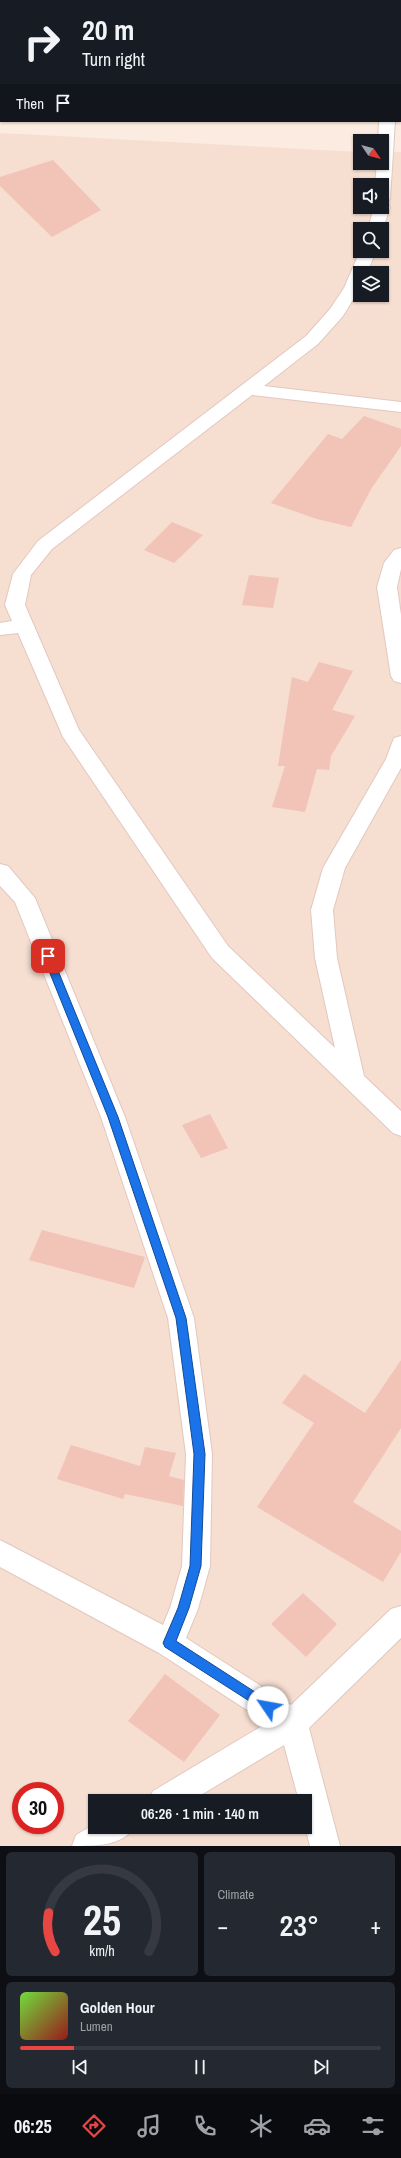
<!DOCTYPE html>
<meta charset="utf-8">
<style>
body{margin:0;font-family:"Archivo Narrow",sans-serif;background:#242831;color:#f1f3f6;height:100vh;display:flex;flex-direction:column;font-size:15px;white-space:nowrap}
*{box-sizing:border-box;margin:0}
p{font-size:13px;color:#9ea1a6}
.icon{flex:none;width:22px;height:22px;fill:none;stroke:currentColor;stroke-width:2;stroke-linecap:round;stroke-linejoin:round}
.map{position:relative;height:1846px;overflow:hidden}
.details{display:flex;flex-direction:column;gap:6px;padding:6px;background:#0d0f14;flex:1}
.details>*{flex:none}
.hud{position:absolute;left:0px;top:0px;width:401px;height:122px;box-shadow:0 1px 3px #0004;background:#171b24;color:#f1f3f6;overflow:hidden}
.needle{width:26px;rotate:125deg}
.buttons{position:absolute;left:353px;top:134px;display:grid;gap:8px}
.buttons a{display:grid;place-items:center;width:36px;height:36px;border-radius:0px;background:#171b24;box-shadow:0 1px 3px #0004;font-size:20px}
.speed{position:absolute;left:12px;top:1782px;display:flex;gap:8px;font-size:20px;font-weight:700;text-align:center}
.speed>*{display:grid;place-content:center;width:52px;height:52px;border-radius:50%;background:#171b24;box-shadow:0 1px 3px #0004;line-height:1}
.speed .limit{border:6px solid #d22;background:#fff;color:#111}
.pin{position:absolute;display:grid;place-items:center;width:34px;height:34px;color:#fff;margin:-17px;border-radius:8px;box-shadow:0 2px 6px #0006}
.me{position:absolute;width:44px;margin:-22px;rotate:303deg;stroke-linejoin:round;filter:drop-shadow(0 0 3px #0008)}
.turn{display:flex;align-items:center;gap:14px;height:84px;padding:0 16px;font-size:18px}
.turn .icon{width:52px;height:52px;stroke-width:2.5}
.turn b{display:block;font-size:28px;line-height:34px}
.then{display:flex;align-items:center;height:38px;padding:0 16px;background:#0003;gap:8px;font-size:15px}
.big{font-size:30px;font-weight:600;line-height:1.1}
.details .card{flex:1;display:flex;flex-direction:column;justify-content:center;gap:6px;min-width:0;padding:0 14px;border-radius:6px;background:#242831}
.details .dial{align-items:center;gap:0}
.dial svg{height:104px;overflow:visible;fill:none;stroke:#363941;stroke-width:7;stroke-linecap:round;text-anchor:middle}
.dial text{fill:#f1f3f6;stroke:none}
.song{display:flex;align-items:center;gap:12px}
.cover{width:48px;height:48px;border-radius:6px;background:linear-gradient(135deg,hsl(100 70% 55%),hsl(0 70% 35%))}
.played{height:4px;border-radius:2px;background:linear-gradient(90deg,#e84643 15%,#363941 15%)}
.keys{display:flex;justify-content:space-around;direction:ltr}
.heat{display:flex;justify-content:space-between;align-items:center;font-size:22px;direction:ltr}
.details .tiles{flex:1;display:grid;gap:6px;grid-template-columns:1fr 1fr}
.card:last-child{grid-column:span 2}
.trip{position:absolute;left:88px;top:1794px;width:224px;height:40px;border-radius:0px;background:#171b24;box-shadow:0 1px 3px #0004;font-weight:600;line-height:40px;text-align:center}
.dock{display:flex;height:64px;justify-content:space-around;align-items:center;background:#090b0e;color:#9ea1a6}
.dock .icon{width:28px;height:28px}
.dock .on{color:#e84643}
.dock b{font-size:18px;color:#f1f3f6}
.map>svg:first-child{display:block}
.residential{fill:#f6ded1;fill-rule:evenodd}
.building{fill:#f2c3b7}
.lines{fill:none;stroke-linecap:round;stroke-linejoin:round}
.street-casing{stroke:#e2c8bf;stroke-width:2}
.street{fill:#fff;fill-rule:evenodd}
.route{fill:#1a73e8;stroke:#114b97}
</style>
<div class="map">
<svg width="401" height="1846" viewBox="0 0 401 1846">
<rect width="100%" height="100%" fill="#fcebe0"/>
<path class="residential" d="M0,133L360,152V163H382V152H401V1846H0ZM360,185H382V207H360ZM360,229H382V251H360ZM360,273H382V295H360ZM21,1791H55V1825H21ZM95,1801H305V1827H95Z"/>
<path class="building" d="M53,160L101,210L52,237L0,186V177Z
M364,416L401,429V446L371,489L351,527L317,519L271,503L328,434L342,439Z
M172,522L203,535L174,563L144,550Z
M249,575L279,578L273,608L242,605Z
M319,662L353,671L332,710L355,716L331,756L329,770L317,769L305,812L272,807L285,766H278L292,677L308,682Z
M210,1114L228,1148L201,1158L182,1125Z
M42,1230L145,1257L134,1288L29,1260Z
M401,1360V1428L353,1502L401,1531V1552L383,1582L257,1507L314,1423L282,1403L304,1374L365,1413Z
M71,1445L140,1466L145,1447L176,1453L169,1476L184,1480L183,1506L125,1494L123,1499L57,1479Z
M303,1593L337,1624L306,1657L271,1624Z
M165,1674L220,1715L184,1762L128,1721Z"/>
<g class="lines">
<g class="street-casing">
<path id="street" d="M387,0H401L400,2Z
M400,52H401V61H400Z
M379,121H395L390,199L385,203L390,207L382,232V229H368L374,207H382V185H375L377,163H382V141H378Z
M360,251H376L367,273H360V288L343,316L318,344L264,386L401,402V412L252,395L52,549L31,575L25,605L79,730L228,946L335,1048L315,958L311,910L323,868L386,759L394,738L401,736V768L345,868L333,910L337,958L364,1076L401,1111V1136L393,1133L212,958L63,737L18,633L0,635V623L12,621L5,605L13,574L38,541L306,336L330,309L344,288Z
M401,548V569L397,587L401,615V683L394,681L391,676L377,587L384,563L394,550Z
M0,864L8,866L35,898L125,1117L194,1318L212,1454L210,1566L198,1609L186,1638L291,1705L391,1609L401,1606V1638L309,1728L340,1846H310L305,1826V1801H299L284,1745L191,1801H148L153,1791L267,1723L159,1653L0,1567V1540L163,1625L170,1608L182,1566L186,1454L168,1318L101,1117L15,902L0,886Z
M95,1824V1827H134C123,1846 96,1846 72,1846L76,1835Z"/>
</g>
<use href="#street" class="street"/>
</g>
<path class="route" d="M48,953L52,956L118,1117L186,1318L205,1454L201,1566L189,1608L176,1641L272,1703L274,1707L272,1711L268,1713L165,1647L163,1643L178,1608L190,1566L194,1454L176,1318L108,1117L43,956Z"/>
</svg>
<div class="buttons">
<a><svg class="needle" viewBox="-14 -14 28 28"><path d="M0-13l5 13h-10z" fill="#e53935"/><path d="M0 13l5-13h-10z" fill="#9ea1a6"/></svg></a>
<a><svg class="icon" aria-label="sound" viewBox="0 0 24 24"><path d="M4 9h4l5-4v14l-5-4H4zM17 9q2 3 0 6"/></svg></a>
<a><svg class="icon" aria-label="search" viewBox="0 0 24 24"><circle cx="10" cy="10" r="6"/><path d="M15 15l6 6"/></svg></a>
<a><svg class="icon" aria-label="layers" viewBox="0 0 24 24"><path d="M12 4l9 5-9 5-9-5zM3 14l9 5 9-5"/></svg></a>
</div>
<div class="speed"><div class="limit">30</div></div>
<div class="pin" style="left:48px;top:956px;background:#d93025"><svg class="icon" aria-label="arrive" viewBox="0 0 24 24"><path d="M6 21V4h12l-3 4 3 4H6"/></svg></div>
<svg class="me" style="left:268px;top:1707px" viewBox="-20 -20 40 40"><circle r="19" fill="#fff"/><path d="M0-13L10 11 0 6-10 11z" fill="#1a73e8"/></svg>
<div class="trip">06:26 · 1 min · 140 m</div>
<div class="hud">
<div class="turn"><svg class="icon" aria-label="right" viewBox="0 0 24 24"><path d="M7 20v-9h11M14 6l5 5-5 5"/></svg><div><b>20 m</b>Turn right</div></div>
<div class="then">Then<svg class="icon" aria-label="arrive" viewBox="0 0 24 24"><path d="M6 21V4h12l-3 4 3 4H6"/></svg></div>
</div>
</div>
<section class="details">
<div class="tiles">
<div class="card dial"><svg viewBox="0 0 100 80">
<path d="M14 69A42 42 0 1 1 86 69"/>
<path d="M14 69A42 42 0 0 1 9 39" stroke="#e84643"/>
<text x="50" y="56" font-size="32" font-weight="700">25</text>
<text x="50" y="72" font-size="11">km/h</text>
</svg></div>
<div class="card"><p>Climate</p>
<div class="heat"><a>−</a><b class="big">23°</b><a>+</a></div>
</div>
<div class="card">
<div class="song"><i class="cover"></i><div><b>Golden Hour</b><p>Lumen</p></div></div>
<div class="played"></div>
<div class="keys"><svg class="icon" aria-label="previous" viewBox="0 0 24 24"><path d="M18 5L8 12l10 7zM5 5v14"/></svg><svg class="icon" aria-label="pause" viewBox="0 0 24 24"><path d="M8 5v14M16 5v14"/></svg><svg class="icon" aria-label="next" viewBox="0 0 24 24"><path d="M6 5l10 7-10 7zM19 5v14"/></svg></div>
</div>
</div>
</section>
<nav class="dock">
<b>06:25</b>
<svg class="icon on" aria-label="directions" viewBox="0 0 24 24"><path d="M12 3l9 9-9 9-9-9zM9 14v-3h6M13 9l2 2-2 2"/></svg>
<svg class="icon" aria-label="music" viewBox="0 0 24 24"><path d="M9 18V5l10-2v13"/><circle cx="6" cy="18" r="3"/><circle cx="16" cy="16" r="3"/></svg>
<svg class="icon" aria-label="phone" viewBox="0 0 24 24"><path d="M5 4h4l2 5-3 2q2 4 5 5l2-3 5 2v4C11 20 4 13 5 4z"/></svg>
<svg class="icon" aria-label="climate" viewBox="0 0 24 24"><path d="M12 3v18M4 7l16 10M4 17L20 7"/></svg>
<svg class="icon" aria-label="car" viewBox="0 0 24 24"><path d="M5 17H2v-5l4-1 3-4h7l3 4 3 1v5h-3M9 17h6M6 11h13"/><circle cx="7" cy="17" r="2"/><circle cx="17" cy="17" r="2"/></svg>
<svg class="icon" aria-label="filters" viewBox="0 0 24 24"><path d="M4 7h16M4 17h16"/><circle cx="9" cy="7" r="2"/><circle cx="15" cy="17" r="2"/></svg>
</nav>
